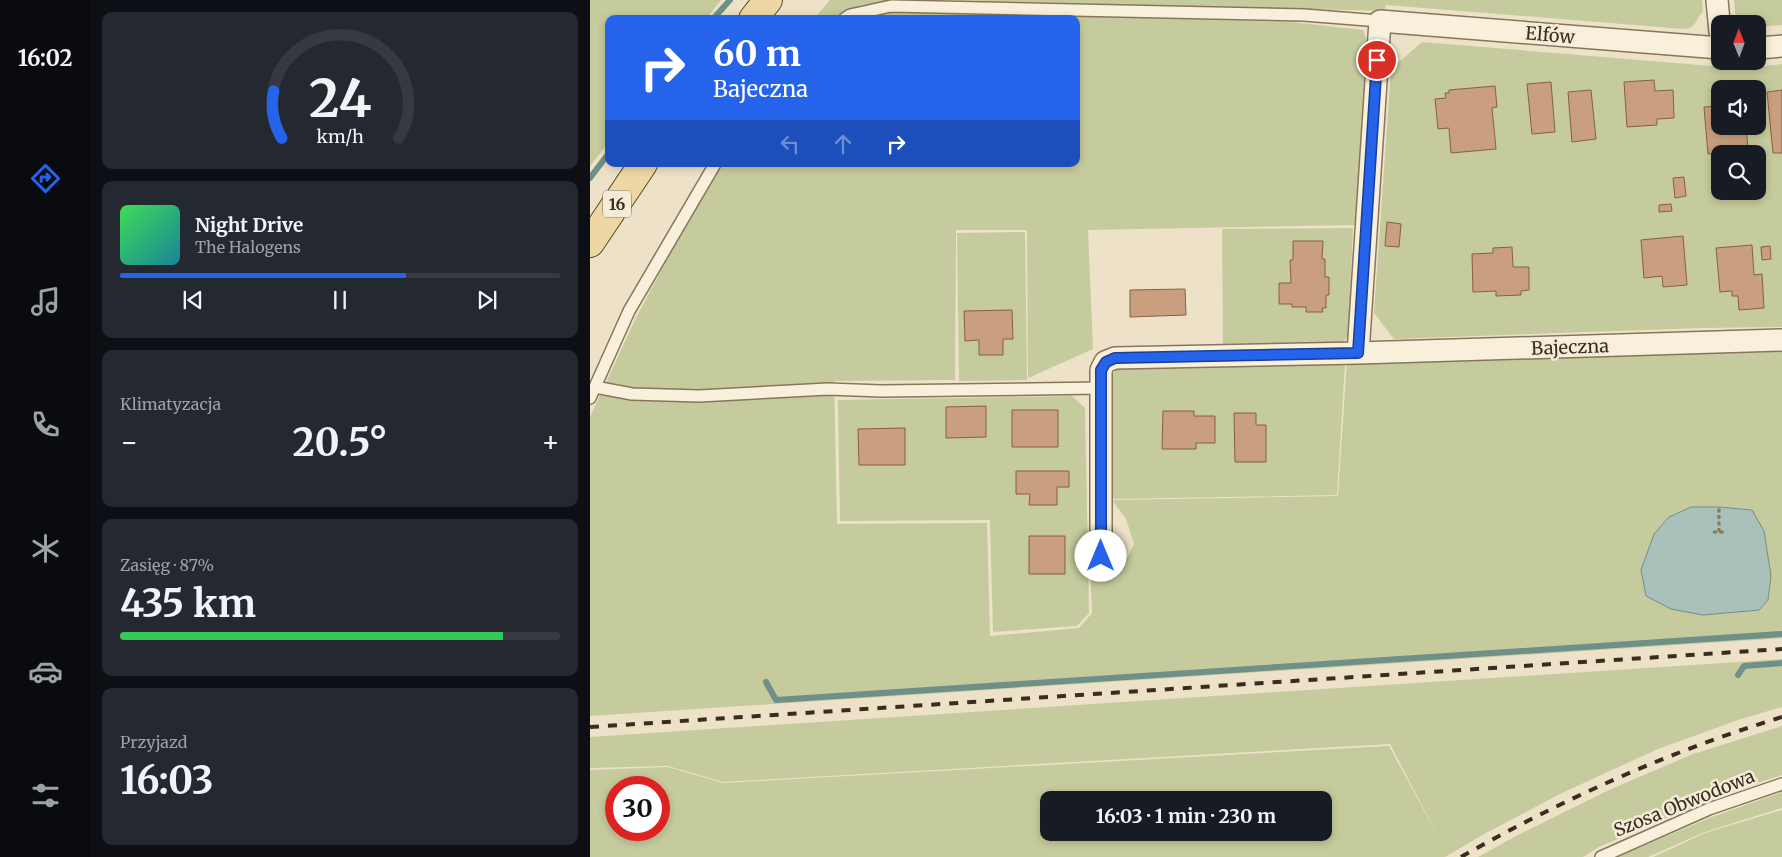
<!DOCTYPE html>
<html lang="pl">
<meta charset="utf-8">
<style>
body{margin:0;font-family:Merriweather,serif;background:#242831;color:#f1f3f6;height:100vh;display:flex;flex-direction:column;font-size:19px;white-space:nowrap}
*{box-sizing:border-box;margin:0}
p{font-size:16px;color:#9ea1a6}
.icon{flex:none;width:28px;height:28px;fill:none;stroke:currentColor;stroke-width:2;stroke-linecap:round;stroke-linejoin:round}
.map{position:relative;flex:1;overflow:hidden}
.details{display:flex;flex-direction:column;gap:12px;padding:12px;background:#0d0f14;width:500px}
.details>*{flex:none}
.banner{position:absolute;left:15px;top:15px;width:475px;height:152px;border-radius:10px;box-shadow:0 2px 8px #0003;background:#2563eb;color:#fff;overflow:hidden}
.needle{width:32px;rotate:359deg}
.buttons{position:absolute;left:1121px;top:15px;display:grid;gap:10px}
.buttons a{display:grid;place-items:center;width:55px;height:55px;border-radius:10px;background:#171b24;box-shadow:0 2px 8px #0003;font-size:25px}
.speed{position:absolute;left:15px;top:776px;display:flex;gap:10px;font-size:25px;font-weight:700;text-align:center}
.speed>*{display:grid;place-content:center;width:65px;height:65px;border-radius:50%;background:#171b24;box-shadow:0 2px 8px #0003;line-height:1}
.speed .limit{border:8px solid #d22;background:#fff;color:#111}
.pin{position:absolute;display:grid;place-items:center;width:42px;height:42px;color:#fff;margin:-21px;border:2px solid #fff;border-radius:50%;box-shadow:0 1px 5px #0007}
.me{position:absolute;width:55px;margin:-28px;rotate:0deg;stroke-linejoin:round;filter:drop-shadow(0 0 4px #0008)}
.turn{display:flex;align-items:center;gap:18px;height:105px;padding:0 25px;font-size:22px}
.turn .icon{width:65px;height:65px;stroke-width:2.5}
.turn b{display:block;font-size:35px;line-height:42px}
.lanes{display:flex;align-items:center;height:48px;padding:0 25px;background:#0003;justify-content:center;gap:25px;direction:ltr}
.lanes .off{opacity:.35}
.big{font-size:38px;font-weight:700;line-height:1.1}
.details .widget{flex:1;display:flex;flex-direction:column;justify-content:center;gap:8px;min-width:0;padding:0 18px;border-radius:10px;background:#242831}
.details .dial{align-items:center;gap:0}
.dial svg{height:130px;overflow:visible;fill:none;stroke:#363941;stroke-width:7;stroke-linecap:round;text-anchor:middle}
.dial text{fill:#f1f3f6;stroke:none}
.song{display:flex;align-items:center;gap:15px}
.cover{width:60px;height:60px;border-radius:8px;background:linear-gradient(135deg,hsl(130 70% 55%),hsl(190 70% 35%))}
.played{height:5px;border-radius:2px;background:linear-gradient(90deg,#2563eb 65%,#363941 65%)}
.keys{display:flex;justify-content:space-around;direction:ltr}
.heat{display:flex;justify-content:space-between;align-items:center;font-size:28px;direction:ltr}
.charge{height:8px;border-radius:4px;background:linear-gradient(90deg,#34c759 87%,#363941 0)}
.trip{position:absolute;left:450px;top:791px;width:292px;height:50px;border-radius:10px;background:#171b24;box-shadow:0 2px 8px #0003;font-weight:700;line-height:50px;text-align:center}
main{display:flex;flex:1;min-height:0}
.dock{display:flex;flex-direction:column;width:90px;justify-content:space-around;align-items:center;background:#090b0e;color:#9ea1a6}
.dock .icon{width:35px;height:35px}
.dock .current{color:#2563eb}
.dock b{font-size:22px;color:#f1f3f6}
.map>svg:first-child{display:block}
.green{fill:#c5cb9c;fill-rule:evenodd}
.water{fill:#a9c1ba;stroke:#6f9088}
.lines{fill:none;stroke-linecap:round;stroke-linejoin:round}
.stream{stroke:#6f9088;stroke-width:6}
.building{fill:#ca9f7f;stroke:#875f44}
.lane-casing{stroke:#88755d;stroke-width:14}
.street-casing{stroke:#88755d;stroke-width:24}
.primary-casing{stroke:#574331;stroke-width:30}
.path{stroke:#88755d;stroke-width:3;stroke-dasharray:4 2.5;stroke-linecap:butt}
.lane{stroke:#f8f0db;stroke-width:11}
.street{stroke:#f8f0db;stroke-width:21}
.primary{stroke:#eed7a2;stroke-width:28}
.rail{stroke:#392d20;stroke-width:4;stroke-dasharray:9 9;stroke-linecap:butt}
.route-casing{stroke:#184099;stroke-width:12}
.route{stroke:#2563eb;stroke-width:9}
.labels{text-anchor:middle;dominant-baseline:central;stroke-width:5;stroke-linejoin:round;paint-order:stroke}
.shield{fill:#f5ecd7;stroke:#716657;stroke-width:1}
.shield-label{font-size:16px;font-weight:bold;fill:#392d20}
.street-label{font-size:18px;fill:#392d20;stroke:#f5ecd7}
</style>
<main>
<nav class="dock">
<b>16:02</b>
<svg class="icon current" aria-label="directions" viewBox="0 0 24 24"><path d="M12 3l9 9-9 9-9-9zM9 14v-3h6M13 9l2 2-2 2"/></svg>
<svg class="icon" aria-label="music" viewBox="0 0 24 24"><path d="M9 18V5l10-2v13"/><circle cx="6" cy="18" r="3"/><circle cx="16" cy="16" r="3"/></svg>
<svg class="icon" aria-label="phone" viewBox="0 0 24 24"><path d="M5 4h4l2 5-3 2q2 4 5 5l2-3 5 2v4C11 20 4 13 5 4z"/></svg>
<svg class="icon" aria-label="climate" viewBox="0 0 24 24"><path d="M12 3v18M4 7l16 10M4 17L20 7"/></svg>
<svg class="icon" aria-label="car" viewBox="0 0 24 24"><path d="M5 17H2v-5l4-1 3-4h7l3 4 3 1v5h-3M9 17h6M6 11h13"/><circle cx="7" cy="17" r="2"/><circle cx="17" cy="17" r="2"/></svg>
<svg class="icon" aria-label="filters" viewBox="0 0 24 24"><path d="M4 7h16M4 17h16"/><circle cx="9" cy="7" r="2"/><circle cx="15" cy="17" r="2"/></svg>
</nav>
<section class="details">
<div class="widget dial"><svg viewBox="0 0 100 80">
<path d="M14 69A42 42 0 1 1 86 69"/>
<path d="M14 69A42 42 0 0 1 9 40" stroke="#2563eb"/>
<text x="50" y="56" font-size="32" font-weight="700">24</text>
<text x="50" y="72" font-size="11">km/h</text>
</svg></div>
<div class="widget">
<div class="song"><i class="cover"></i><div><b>Night Drive</b><p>The Halogens</p></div></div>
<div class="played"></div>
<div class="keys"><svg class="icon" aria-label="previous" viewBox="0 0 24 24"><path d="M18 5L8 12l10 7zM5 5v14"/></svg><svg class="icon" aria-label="pause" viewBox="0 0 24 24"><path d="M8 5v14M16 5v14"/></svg><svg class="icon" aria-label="next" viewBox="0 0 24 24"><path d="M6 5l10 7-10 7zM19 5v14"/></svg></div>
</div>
<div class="widget"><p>Klimatyzacja</p>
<div class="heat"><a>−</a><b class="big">20.5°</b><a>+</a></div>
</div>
<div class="widget"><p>Zasięg · 87%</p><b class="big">435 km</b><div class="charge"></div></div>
<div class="widget"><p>Przyjazd</p><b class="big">16:03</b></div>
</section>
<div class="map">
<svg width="1192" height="857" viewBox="0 0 1192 857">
<rect width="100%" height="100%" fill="#ede2c8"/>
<path class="green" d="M0,0H131L116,19H19V142L0,166Z
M240,0H304L271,5L241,19H224Z
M359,0H1112L1113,12C1105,19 1107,28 1094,29L796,5L794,11Z
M1144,0H1192V25L1168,27V24H1146Z
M336,12L701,22L773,30L780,50L765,225L498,230L503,349L438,378L437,230H366L365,380L244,381L247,524L397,523L400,636L489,628L502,613L500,568C527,567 532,571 544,544L536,519L522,500L748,496L757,360L1192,347V638L0,716V417L45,320L97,221L133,164H486V19H279L295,13Z
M832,42L1134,67H1167L1192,64V327L1112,328L804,339L784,313L801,69ZM1130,89H1168V126H1130ZM1130,154H1168V191H1130Z
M763,228L758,337L749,345L633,347L632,229Z
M435,232L437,380L369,381L367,233Z
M755,363L747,495L522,499L521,376L529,368Z
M482,396L495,408L499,613L487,626L403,632L400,520L250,521L248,400Z
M1192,659V707L1148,720L1068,749L974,792L896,833L855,857H0V770L78,767L133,783L799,746L850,840L800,744L133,782L78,766L0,768V737ZM26,788H69V830H26ZM459,800H734V832H459Z
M1192,726V775L1148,789L1066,822L1009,847L993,857H888L928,835L1019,790L1103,754Z
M1192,792V808L1115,832L1058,857H1027L1122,817Z
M1192,810V857H1063L1115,833Z"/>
<path class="water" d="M1101,507H1129L1162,510L1174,531L1181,576L1178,600L1169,610L1113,615L1081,609L1056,596L1051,570L1064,534L1079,517Z"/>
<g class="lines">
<path class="stream" d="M123,19L140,0
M0,178L19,153
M1148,675L1154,666L1192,663
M176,682L186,700L1192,634"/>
</g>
<path class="building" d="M1064,80L1065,91L1083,90L1084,118L1067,119V125L1037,127L1034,82Z
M961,82L965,132L942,134L937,84Z
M905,86L907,107L902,108L906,149L861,153L859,128L848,129L845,99L856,98L855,93H859V90Z
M1001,90L1006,139L982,142L978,92Z
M1192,90V153H1183L1177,92Z
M1130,106V126H1156L1158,150L1118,154L1114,107Z
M1094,177L1096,196L1085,198L1083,178Z
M1081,204L1082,211L1069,212V205Z
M797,222L811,224L809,247L795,246Z
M1093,236L1097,285L1073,287L1072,276L1054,278L1051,240Z
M703,241H733L732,259H735V277H739V295H736V308H732L733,312H716V307H702V304H689V283H701L700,260H703Z
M1162,245L1164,275L1172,274L1174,308L1149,310L1148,296H1142V291L1130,292L1126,248Z
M1180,246L1181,259L1172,260L1171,247Z
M922,247L923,267H939V290L931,291V295L906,296V291L883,292L882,254L903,253V248Z
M595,289L596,315L540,317V290Z
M422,310L423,339H413V355H389V340L375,341L374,311Z
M396,406V437L356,438V407Z
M422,410H468V447H422Z
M573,411H604V416H625V443H606V449H572Z
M644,413H666V425H676V462H645Z
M315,428V465H269L268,429Z
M426,471H479V487H467V505H439L440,494H426Z
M439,536H475V574H439Z"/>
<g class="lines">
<g class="lane-casing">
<path id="lane" d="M254,19L260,15L301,6L714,15L790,21
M5,387L42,394L109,396L238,389L291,391L511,388
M0,398L39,311L125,164
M1011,857L1119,809L1192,784"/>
</g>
<g class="street-casing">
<path id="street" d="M1127,0L1130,32
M1130,48L790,21L768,353L1192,340
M1168,48L1192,46
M511,556V370L515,362L525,358L768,353"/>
</g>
<g class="primary-casing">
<path id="primary" d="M163,19L178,0
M0,243L53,164"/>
</g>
<path class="path" d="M1123,532H1135
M1129,532V507"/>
<use href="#lane" class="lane"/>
<use href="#street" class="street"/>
<use href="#primary" class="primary"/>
<path class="rail" d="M0,727L1192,649
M871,857C973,799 1080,751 1192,717"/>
</g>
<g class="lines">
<g class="route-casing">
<path id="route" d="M511,556V370L516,362L525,358L768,353L787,60"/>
</g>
<use href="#route" class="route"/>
</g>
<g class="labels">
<rect class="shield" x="13" y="190.5" width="28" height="27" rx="4"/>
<g class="shield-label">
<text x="27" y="204">16</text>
</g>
<g class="street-label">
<text transform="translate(960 35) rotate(5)">Elfów</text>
<text transform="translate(980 347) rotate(-2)">Bajeczna</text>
<text transform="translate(1094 803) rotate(-22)">Szosa Obwodowa</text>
</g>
</g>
</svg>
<div class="buttons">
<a><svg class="needle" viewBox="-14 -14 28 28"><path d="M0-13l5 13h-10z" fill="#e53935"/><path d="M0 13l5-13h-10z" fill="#9ea1a6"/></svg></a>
<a><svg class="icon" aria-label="sound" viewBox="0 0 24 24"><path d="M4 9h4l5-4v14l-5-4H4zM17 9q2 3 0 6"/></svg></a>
<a><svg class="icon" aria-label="search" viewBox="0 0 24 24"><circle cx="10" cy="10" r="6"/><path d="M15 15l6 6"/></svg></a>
</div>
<div class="speed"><div class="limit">30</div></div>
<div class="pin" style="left:787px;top:60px;background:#d93025"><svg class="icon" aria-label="arrive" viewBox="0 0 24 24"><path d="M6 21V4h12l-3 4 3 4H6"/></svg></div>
<svg class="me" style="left:511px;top:556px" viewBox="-20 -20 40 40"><circle r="19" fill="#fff"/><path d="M0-13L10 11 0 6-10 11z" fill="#2563eb"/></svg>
<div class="trip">16:03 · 1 min · 230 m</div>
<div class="banner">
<div class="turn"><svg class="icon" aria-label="right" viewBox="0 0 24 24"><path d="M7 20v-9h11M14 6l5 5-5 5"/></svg><div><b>60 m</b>Bajeczna</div></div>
<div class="lanes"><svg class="icon off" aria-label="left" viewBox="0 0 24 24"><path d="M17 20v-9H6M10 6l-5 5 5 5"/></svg><svg class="icon off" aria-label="ahead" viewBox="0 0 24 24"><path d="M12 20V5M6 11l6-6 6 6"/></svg><svg class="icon" aria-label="right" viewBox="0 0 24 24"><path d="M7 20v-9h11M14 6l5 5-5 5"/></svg></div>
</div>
</div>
</main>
